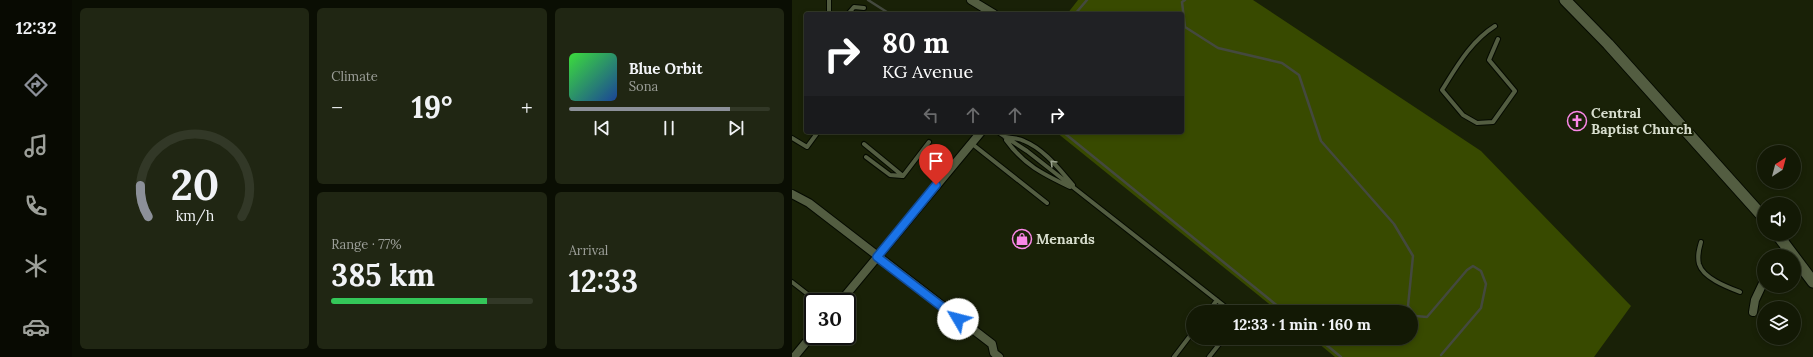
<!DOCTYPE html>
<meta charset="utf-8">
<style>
body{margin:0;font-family:Lora,serif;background:#202613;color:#f1f3f6;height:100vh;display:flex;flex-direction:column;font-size:15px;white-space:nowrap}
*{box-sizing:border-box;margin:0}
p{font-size:13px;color:#9da09a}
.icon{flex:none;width:22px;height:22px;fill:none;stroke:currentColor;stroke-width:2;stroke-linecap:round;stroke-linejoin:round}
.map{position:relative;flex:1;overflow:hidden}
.side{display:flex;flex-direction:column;gap:8px;padding:8px;background:#0a0e03;width:720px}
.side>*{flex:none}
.hud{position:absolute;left:12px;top:12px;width:380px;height:122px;border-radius:4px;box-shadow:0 2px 6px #0003,0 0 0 1px #323827;background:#202124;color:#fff;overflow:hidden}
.needle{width:26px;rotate:36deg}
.fabs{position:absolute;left:965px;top:145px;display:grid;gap:8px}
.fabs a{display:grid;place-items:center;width:44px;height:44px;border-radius:50%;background:#131905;box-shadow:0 2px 6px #0003,0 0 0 1px #323827;font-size:20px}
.speed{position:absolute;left:12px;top:293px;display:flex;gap:8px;font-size:20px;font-weight:700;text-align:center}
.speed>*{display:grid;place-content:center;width:52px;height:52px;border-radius:50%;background:#131905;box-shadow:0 2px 6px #0003,0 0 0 1px #323827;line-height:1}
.speed .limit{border:2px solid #111;border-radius:6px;background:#fff;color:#111}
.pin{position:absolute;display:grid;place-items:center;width:34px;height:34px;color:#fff;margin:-41px -17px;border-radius:50% 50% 50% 0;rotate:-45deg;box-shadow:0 0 4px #0007}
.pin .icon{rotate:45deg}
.me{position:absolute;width:44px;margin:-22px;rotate:307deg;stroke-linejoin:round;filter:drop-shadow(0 0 3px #0008)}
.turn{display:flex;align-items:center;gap:14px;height:84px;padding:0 12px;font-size:18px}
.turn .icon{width:52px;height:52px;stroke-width:2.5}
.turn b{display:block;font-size:28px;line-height:34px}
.lanes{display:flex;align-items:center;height:38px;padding:0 12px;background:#0003;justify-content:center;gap:20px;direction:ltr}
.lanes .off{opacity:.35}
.big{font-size:30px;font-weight:800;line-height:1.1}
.side .widget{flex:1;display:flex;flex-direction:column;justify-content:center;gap:6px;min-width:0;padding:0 14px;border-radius:6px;background:#202613}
.side .dial{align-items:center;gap:0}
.dial svg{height:104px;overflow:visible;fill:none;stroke:#323827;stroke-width:7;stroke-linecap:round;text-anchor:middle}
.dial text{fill:#f1f3f6;stroke:none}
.song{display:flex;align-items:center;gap:12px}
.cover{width:48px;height:48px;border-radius:6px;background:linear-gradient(135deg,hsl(120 70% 55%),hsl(220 70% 35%))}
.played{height:4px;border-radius:2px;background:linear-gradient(90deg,#8c9099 80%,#323827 80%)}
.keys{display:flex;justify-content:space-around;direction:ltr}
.heat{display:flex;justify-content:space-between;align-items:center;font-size:22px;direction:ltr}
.charge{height:6px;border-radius:3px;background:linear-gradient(90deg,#34c759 77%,#323827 0)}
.side .tiles{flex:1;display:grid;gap:8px;grid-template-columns:repeat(3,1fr)}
.widget:first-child{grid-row:span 2}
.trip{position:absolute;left:394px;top:305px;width:232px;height:40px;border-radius:20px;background:#131905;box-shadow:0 2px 6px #0003,0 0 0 1px #323827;font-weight:800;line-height:40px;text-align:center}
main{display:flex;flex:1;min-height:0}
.tab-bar{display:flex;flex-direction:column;width:72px;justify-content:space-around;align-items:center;background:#080a02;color:#9da09a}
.tab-bar .icon{width:28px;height:28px}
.tab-bar .active{color:#8c9099}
.tab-bar b{font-size:18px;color:#f1f3f6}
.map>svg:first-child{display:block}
.green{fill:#384a00}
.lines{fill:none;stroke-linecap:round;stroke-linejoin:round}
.stream{stroke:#44493e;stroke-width:2.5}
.service-casing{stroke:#050a00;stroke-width:6}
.minor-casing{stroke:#050a00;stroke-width:10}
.tertiary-casing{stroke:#050a00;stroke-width:13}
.service{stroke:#535d41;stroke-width:4}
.minor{stroke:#535d41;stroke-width:8}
.tertiary{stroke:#535d41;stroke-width:11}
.oneway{stroke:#9ca48f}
.route-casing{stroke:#114b97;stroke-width:10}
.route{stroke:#1a73e8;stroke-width:7}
.labels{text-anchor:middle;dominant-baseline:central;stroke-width:4;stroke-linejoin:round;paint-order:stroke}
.poi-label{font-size:14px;font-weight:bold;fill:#d8dece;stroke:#192107;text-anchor:start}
</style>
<main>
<nav class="tab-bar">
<b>12:32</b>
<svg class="icon active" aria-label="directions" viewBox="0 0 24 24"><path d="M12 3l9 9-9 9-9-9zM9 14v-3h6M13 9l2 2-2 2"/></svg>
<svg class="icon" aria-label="music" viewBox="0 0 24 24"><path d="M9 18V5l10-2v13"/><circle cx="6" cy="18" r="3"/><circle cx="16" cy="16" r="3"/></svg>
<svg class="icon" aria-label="phone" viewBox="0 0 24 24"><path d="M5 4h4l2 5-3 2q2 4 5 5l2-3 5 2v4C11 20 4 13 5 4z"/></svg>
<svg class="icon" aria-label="climate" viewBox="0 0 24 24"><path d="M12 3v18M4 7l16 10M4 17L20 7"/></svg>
<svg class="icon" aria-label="car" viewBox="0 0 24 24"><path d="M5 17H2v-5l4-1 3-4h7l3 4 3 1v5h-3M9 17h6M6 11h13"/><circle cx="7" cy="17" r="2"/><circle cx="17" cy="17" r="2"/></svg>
</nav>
<section class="side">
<div class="tiles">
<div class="widget dial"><svg viewBox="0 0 100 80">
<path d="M14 69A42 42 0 1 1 86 69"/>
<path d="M14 69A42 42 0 0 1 8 45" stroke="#8c9099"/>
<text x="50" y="56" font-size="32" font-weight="700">20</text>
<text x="50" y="72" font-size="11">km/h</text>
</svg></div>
<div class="widget"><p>Climate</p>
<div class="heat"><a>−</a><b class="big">19°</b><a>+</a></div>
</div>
<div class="widget">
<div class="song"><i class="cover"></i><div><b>Blue Orbit</b><p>Sona</p></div></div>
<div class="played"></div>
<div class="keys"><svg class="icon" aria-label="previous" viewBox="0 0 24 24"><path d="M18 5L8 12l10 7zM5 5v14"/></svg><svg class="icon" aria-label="pause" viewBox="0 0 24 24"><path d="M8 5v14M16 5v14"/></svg><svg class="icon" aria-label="next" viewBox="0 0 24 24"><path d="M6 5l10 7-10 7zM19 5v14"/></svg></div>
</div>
<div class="widget"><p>Range · 77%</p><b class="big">385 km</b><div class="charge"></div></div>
<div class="widget"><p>Arrival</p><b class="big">12:33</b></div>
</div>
</section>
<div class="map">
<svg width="1021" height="357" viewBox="0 0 1021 357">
<rect width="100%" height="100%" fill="#192107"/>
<path class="green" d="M286,0H461L689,151L839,306L802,357H543L520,338H619V312H487L264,132H390V14H275Z"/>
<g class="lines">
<path class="stream" d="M76,0L98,14
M393,0L390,2L393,27L426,48L490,63L507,75L529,141L602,224L621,256L616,306L624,316L635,317L675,270L681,266L689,271L694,284L689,308L649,355
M283,14L295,0
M271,132L493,312
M526,338L549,357"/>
<g class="service-casing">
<path id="service" d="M37,0V14
M56,14L62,7L72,8
M703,26C679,41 665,66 650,90L671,115L685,123L701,122L723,91L697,60L706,39
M206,132L235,151L440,312
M213,137C219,138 227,138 232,141C252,149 267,169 281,185
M0,138L15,147L26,132
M214,140C232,165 251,174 278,187
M179,143L255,203
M72,144L111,176L137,142
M74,157L98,175L110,176
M909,242C907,249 905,256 907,264C911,278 935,287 948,292
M0,282L18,296
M416,312L425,300
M382,357L401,332
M417,357L432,338"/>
</g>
<g class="minor-casing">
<path id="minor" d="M179,0L202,14
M0,194L17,203L200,344L202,353L207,357
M48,302L189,132
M961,312L963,300L972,281
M2,357L21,334"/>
</g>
<g class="tertiary-casing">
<path id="tertiary" d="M773,0L816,44L972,218
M985,234L1021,282"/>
</g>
<use href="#service" class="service"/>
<use href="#minor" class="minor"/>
<use href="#tertiary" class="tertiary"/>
</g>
<defs><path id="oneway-chevron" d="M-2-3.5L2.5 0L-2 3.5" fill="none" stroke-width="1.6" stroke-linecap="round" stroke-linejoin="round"/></defs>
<use class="oneway" href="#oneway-chevron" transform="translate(261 163) rotate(-135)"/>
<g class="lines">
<g class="route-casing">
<path id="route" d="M144,185L85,257L166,319"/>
</g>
<use href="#route" class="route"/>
</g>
<defs>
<g id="church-ring" transform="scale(1)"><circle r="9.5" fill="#192107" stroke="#fa87e7" stroke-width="1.5"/><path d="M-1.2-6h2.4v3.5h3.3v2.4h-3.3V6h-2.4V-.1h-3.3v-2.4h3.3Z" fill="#fa87e7"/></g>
<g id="shop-ring" transform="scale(1)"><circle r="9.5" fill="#192107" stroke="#fa87e7" stroke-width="1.5"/><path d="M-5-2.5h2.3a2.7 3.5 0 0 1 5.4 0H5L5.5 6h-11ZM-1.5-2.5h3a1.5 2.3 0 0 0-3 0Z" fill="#fa87e7"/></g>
</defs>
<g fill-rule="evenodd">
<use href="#church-ring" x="785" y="121"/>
<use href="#shop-ring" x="230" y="239"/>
</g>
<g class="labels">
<g class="poi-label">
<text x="799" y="113">Central<tspan x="799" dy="16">Baptist Church</tspan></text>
<text x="244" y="239">Menards</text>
</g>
</g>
</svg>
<div class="fabs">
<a><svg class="needle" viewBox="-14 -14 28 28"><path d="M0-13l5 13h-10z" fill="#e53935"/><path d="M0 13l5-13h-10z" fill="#9da09a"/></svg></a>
<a><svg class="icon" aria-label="sound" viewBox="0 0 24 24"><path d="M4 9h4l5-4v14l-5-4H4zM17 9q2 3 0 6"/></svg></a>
<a><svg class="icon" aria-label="search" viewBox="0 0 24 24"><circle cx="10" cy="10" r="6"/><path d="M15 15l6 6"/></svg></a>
<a><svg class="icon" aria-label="layers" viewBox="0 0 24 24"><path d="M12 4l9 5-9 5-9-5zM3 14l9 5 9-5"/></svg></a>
</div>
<div class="speed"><div class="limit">30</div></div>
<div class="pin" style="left:144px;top:185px;background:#d93025"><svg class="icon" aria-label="arrive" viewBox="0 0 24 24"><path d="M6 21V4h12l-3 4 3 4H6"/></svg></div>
<svg class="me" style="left:166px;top:319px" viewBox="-20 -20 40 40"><circle r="19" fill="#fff"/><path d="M0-13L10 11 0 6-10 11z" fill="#1a73e8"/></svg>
<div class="trip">12:33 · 1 min · 160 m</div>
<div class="hud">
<div class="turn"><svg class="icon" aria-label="right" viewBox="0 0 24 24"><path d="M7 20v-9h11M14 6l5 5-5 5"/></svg><div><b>80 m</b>KG Avenue</div></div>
<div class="lanes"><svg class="icon off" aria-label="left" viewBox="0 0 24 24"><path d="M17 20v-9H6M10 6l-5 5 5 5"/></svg><svg class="icon off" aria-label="ahead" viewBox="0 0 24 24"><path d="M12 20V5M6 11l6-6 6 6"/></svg><svg class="icon off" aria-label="ahead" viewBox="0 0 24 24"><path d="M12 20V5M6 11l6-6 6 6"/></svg><svg class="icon" aria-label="right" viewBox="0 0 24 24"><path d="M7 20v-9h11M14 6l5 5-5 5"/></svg></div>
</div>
</div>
</main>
